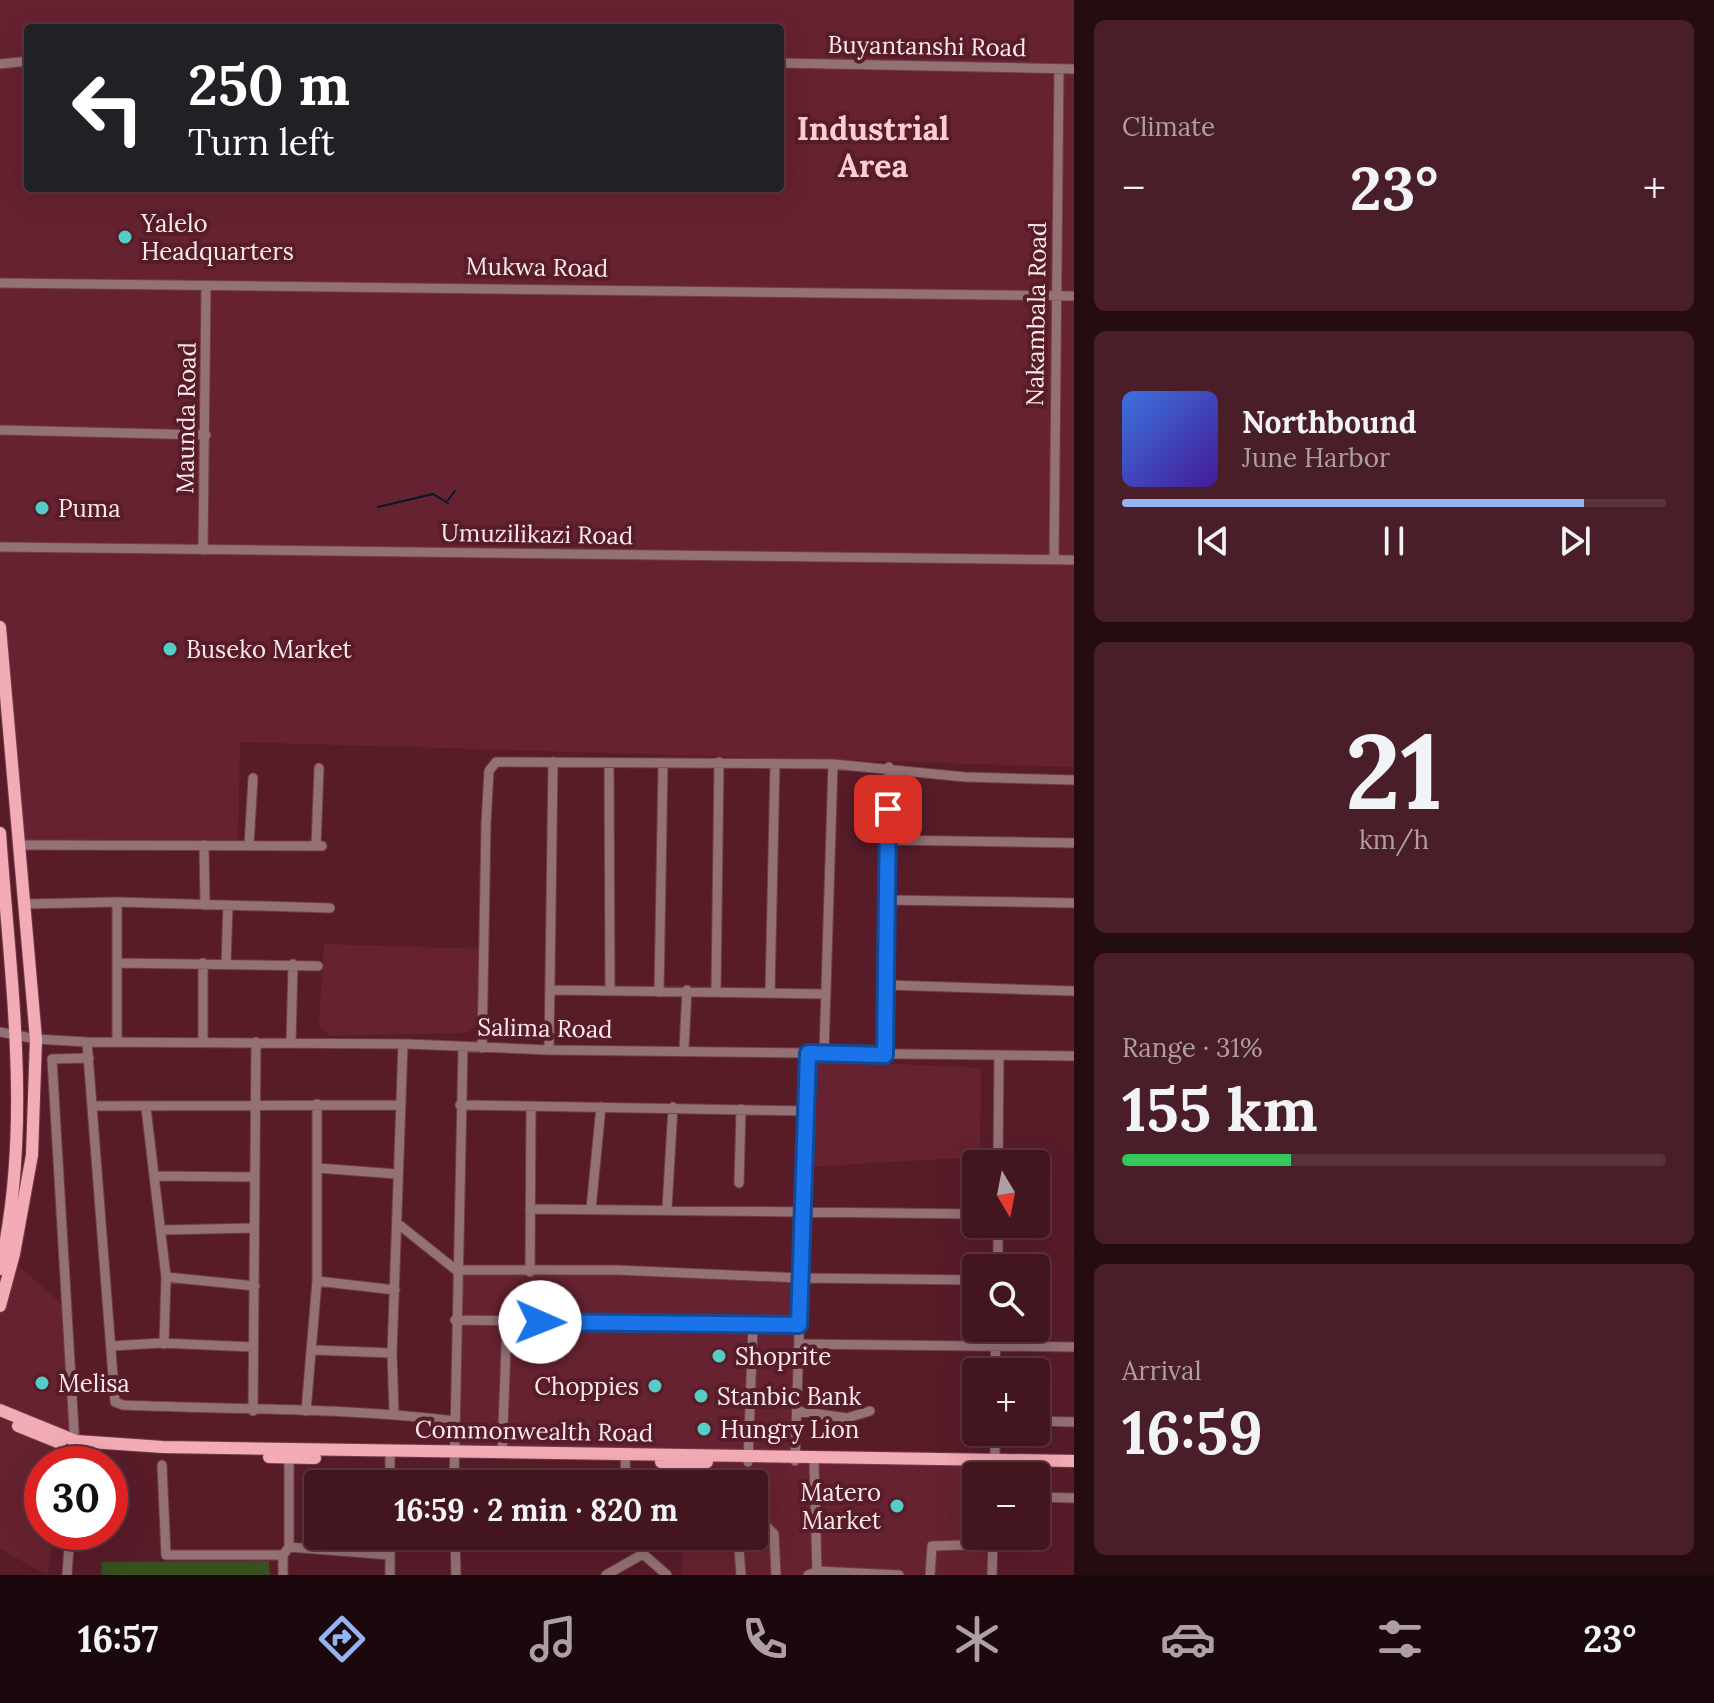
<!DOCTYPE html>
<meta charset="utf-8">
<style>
body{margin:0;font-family:Lora,serif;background:#491e28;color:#f1f3f6;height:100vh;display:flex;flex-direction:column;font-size:30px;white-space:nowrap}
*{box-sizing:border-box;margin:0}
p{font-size:26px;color:#ae9fa4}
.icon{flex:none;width:44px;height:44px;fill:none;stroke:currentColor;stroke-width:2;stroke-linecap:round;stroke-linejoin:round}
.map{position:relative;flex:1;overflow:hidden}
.drawer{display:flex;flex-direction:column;gap:20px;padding:20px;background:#240c11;width:640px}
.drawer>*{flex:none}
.banner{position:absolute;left:24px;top:24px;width:760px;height:168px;border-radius:8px;box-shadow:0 8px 32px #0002,0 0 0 2px #5a343d;background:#202124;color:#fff;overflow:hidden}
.needle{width:52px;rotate:170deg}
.buttons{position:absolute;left:962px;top:1150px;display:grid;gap:16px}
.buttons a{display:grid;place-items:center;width:88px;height:88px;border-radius:8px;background:#42151f;box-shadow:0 8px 32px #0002,0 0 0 2px #5a343d;font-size:40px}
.speed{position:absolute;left:24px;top:1446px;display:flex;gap:16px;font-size:40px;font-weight:700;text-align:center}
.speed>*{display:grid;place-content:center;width:104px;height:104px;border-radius:50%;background:#42151f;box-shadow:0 8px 32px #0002,0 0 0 2px #5a343d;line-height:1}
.speed .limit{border:12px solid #d22;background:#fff;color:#111}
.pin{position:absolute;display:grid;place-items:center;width:68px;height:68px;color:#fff;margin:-34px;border-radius:16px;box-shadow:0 4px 12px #0006}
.me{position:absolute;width:88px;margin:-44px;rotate:91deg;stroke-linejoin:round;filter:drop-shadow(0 0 6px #0008)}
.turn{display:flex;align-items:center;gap:28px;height:168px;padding:0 32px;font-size:36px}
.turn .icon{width:104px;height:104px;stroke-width:2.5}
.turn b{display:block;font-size:56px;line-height:68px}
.big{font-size:60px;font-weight:700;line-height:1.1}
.drawer .card{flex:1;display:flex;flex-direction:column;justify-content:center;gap:12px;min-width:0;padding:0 28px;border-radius:12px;background:#491e28}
.drawer .dial{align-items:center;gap:0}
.dial b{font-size:104px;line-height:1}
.song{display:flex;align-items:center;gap:24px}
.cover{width:96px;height:96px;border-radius:12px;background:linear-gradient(135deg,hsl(220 70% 55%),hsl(260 70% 35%))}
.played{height:8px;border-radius:4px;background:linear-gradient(90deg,#95b2f1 85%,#5a343d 85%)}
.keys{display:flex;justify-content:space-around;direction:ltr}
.heat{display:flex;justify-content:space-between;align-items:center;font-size:44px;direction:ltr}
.charge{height:12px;border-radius:6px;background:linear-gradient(90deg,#34c759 31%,#5a343d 0)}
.trip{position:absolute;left:304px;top:1470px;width:464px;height:80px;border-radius:8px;background:#42151f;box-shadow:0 8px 32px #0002,0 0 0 2px #5a343d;font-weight:700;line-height:80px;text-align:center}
.tab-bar{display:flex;height:128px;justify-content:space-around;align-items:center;background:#1a080c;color:#ae9fa4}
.tab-bar .icon{width:56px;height:56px}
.tab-bar .on{color:#95b2f1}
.tab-bar b{font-size:36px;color:#f1f3f6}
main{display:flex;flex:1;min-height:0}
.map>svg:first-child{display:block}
.built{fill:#662231;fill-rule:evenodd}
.green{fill:#384f1e}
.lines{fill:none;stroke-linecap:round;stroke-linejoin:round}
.stream{stroke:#001932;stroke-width:2}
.minor-casing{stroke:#723d48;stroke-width:11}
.major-casing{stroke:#723d48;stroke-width:14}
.minor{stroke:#947175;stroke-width:9}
.major{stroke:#f3abb5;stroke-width:12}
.route-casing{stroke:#114b97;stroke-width:20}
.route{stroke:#1a73e8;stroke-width:14}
.poi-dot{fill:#54cdc7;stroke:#581c29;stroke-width:3}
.labels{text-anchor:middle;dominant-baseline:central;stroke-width:8;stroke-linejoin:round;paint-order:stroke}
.street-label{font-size:24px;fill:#fbeaec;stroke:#581c29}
.poi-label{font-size:24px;fill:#fbeaec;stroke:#581c29;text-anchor:start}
.district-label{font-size:32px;font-weight:bold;fill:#fdcfd4;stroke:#581c29}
</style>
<main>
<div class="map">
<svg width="1074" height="1575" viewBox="0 0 1074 1575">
<rect width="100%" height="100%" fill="#581c29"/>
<path class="built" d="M0,0H1074V767L240,742L238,843L17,849L0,714ZM28,28H780V188H28Z
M324,944L482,949L480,1022L467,1033L330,1036L319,1025Z
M811,1060L981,1068L980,1157L805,1167Z
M0,1250L63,1305L73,1431L67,1464H42V1532H55L47,1575L0,1549Z
M456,1270L800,1279L795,1462L991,1466V1476H976V1536H992V1575H682V1536H754V1484H682L681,1461L453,1456Z"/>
<path class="green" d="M269,1561L270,1575H101L102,1562Z"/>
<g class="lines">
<path class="stream" d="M448,500L455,491
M378,507L433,494L448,503"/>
<g class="minor-casing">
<path id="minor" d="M780,63L1074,69
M0,64L28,61
M0,283L1074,296
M0,430L206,435
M0,547L1074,560
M203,550L206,287
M1054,559L1059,69
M609,764L610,990
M887,840L1074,843
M21,845L322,846
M204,845L205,905
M249,845L253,778
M316,846L319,768
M886,900L1074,903
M25,904L117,902L330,908
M117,963L318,966
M226,964L228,905
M887,985L1074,991
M553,990L824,994
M716,991L719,762
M659,992L663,765
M770,993L775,764
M0,1032L36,1039L87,1042L408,1044L549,1050L1074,1056
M87,1042L115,1402L123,1405C234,1410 345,1407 455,1421
M117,1042V902
M203,1042V963
M291,1043L293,964
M482,1048L486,824L489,771L496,762L833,764L965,777L1074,780
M684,1049L687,990
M549,1050L553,762
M824,1053L833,764
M885,1055L889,767
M460,1105L807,1111
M93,1106L400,1105
M146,1108L166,1277L164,1344
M998,1164L999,1055
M317,1168L397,1174
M154,1176L253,1177
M739,1183L741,1109
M667,1208L673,1107
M530,1209L976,1214
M591,1209L601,1107
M397,1223L456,1270H616L800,1278L976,1280
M162,1230L254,1228
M998,1268V1224
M530,1272L531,1106
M166,1277L255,1286
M317,1281L395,1290
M455,1320L799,1325
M799,1344L1074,1347
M112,1346L161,1343L253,1347
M313,1350L392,1353
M995,1372L996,1328
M253,1411L256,1042
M306,1411L317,1281V1104
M797,1411L847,1418L870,1411
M394,1413L392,1353L403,1044
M1036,1421L1074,1422
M502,1453L507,1321
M625,1454L626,1484
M289,1457V1547
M390,1458V1484
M795,1461L808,1053
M814,1461L817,1571
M748,1462L753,1325
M76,1464L52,1059L89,1058
M162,1465L166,1555H283L289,1547L390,1555
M995,1476V1432
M454,1484L463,1047
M1036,1497L1074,1498
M754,1527H767L774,1534L776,1575
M455,1536L456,1575
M631,1536L643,1554L667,1575
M738,1536L741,1575
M283,1555V1575
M67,1575L70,1532
M390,1575V1536
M606,1575L643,1554
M808,1575L817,1571L899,1575
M930,1575L932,1546L965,1545
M992,1575L993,1536"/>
</g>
<g class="major-casing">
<path id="major" d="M0,627L36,1039L32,1155L14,1254L0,1306
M0,833C10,979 33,1125 0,1269
M0,1410L76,1441L163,1447L1074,1461
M18,1426L60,1443
M269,1457L315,1458
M661,1462H707"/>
</g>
<use href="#minor" class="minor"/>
<use href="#major" class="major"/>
</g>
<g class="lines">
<g class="route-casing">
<path id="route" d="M540,1322L799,1325L808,1053L885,1055L888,809"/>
</g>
<use href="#route" class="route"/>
</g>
<g class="poi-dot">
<circle cx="125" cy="237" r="8"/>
<circle cx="42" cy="508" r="8"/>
<circle cx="170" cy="649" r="8"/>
<circle cx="719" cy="1356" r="8"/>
<circle cx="42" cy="1383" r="8"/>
<circle cx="655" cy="1386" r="8"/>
<circle cx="701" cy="1396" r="8"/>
<circle cx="704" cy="1429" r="8"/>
<circle cx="897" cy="1506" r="8"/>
</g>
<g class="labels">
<g class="street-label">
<text transform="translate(927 46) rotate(1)">Buyantanshi Road</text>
<text transform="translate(537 267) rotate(1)">Mukwa Road</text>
<text transform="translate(1036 314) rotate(-89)">Nakambala Road</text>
<text transform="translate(186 418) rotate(-89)">Maunda Road</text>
<text transform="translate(537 534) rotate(1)">Umuzilikazi Road</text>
<text transform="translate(545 1028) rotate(1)">Salima Road</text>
<text transform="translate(534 1431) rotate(1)">Commonwealth Road</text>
</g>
<g class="poi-label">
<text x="141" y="223">Yalelo<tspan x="141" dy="28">Headquarters</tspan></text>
<text x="58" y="508">Puma</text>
<text x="186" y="649">Buseko Market</text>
<text x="735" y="1356">Shoprite</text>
<text x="58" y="1383">Melisa</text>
<text x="639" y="1386" text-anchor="end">Choppies</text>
<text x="717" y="1396">Stanbic Bank</text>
<text x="720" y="1429">Hungry Lion</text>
<text x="881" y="1492" text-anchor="end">Matero<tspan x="881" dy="28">Market</tspan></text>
</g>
<g class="district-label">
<text x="873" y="128">Industrial<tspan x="873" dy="37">Area</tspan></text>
</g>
</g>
</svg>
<div class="buttons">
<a><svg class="needle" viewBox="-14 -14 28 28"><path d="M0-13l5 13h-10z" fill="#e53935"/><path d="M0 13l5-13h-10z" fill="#ae9fa4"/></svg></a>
<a><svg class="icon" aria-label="search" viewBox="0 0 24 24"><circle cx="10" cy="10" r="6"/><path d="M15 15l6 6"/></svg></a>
<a>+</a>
<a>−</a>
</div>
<div class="speed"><div class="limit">30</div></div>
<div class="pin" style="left:888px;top:809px;background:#d93025"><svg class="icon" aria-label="arrive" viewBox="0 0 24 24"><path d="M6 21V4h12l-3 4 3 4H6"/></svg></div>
<svg class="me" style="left:540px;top:1322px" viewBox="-20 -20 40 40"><circle r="19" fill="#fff"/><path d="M0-13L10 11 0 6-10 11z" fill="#1a73e8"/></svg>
<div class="trip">16:59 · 2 min · 820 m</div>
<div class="banner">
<div class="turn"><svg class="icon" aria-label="left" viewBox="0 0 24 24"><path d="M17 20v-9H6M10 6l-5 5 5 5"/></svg><div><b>250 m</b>Turn left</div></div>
</div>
</div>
<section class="drawer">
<div class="card"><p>Climate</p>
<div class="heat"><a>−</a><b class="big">23°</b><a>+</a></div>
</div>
<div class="card">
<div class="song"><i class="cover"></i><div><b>Northbound</b><p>June Harbor</p></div></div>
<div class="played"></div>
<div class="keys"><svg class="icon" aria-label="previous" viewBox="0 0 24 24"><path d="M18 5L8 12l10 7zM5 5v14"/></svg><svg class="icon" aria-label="pause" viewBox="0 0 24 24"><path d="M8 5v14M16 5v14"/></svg><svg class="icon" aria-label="next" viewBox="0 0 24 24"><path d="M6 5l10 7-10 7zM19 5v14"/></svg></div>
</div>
<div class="card dial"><b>21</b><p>km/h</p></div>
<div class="card"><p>Range · 31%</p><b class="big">155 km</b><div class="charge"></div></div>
<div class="card"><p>Arrival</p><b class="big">16:59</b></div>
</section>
</main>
<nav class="tab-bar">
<b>16:57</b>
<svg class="icon on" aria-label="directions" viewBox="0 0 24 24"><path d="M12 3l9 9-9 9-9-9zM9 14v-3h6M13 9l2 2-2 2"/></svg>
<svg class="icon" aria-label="music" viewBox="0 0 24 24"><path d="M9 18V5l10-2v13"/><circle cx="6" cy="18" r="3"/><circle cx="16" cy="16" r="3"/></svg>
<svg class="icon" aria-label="phone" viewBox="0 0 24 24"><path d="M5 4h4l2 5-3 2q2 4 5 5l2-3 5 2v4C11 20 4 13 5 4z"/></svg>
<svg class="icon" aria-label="climate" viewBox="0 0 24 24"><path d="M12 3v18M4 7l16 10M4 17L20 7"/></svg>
<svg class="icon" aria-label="car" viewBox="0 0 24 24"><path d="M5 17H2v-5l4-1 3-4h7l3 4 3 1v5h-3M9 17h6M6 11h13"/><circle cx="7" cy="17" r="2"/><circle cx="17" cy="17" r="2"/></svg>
<svg class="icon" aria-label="filters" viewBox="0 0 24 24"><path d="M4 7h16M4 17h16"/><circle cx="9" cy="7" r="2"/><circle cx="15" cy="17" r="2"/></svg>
<b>23°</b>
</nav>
